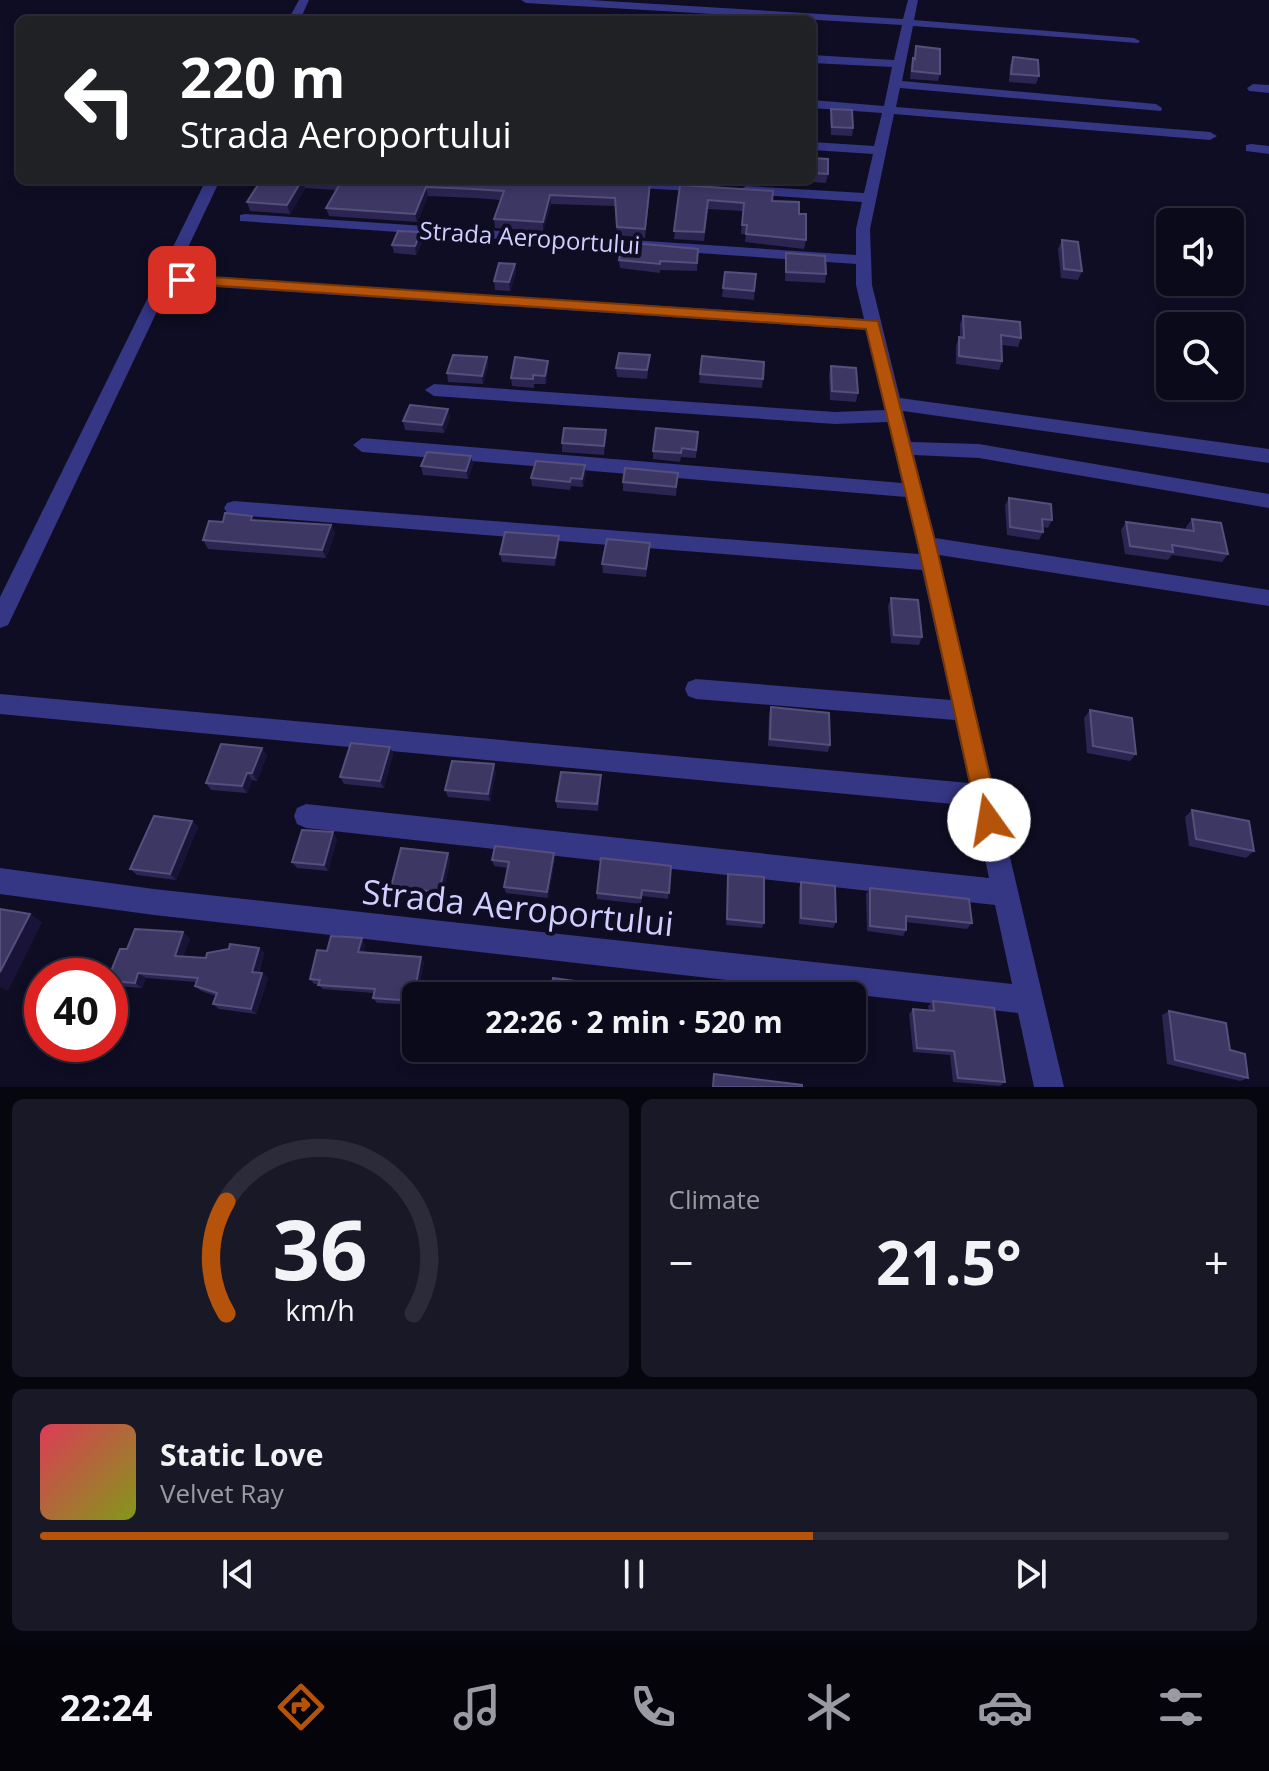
<!DOCTYPE html>
<meta charset="utf-8">
<style>
body{margin:0;font-family:"Open Sans",sans-serif;background:#191827;color:#f1f3f6;height:100vh;display:flex;flex-direction:column;font-size:30px;white-space:nowrap}
*{box-sizing:border-box;margin:0}
p{font-size:26px;color:#9a9aa2}
.icon{flex:none;width:44px;height:44px;fill:none;stroke:currentColor;stroke-width:2;stroke-linecap:round;stroke-linejoin:round}
.map{position:relative;height:1087px;overflow:hidden}
.details{display:flex;flex-direction:column;gap:12px;padding:12px;background:#06060e;flex:1}
.details>*{flex:none}
.top-card{position:absolute;left:16px;top:16px;width:800px;height:168px;border-radius:12px;box-shadow:0 4px 12px #0003,0 0 0 2px #2b2b39;background:#202124;color:#fff;overflow:hidden}
.fabs{position:absolute;left:1156px;top:208px;display:grid;gap:16px}
.fabs a{display:grid;place-items:center;width:88px;height:88px;border-radius:12px;background:#0b0a1a;box-shadow:0 4px 12px #0003,0 0 0 2px #2b2b39;font-size:40px}
.speed{position:absolute;left:24px;top:958px;display:flex;gap:16px;font-size:40px;font-weight:700;text-align:center}
.speed>*{display:grid;place-content:center;width:104px;height:104px;border-radius:50%;background:#0b0a1a;box-shadow:0 4px 12px #0003,0 0 0 2px #2b2b39;line-height:1}
.speed .limit{border:12px solid #d22;background:#fff;color:#111}
.pin{position:absolute;display:grid;place-items:center;width:68px;height:68px;color:#fff;margin:-34px;border-radius:16px;box-shadow:0 4px 12px #0006}
.me{position:absolute;width:88px;margin:-44px;rotate:347deg;stroke-linejoin:round;filter:drop-shadow(0 0 6px #0008)}
.turn{display:flex;align-items:center;gap:28px;height:168px;padding:0 32px;font-size:36px}
.turn .icon{width:104px;height:104px;stroke-width:2.5}
.turn b{display:block;font-size:56px;line-height:68px}
.big{font-size:60px;font-weight:700;line-height:1.1}
.details .card{flex:1;display:flex;flex-direction:column;justify-content:center;gap:12px;min-width:0;padding:0 28px;border-radius:12px;background:#191827}
.details .dial{align-items:center;gap:0}
.dial svg{height:208px;overflow:visible;fill:none;stroke:#2b2b39;stroke-width:7;stroke-linecap:round;text-anchor:middle}
.dial text{fill:#f1f3f6;stroke:none}
.song{display:flex;align-items:center;gap:24px}
.cover{width:96px;height:96px;border-radius:12px;background:linear-gradient(135deg,hsl(350 70% 55%),hsl(70 70% 35%))}
.played{height:8px;border-radius:4px;background:linear-gradient(90deg,#b45309 65%,#2b2b39 65%)}
.keys{display:flex;justify-content:space-around;direction:ltr}
.heat{display:flex;justify-content:space-between;align-items:center;font-size:44px;direction:ltr}
.details .tiles{flex:1;display:grid;gap:12px;grid-template-columns:1fr 1fr}
.card:last-child{grid-column:span 2}
.trip{position:absolute;left:402px;top:982px;width:464px;height:80px;border-radius:12px;background:#0b0a1a;box-shadow:0 4px 12px #0003,0 0 0 2px #2b2b39;font-weight:700;line-height:80px;text-align:center}
.tab-bar{display:flex;height:128px;justify-content:space-around;align-items:center;background:#04040a;color:#9a9aa2}
.tab-bar .icon{width:56px;height:56px}
.tab-bar .current{color:#b45309}
.tab-bar b{font-size:36px;color:#f1f3f6}
.map>svg:first-child{display:block}
.lines{fill:none;stroke-linecap:round;stroke-linejoin:round}
.minor{fill:#353684;fill-rule:evenodd}
.wall{fill:#2c2551}
.shaded-wall{fill:#191437}
.building{fill:#3d3764;stroke:#554f7c;stroke-width:2}
.route{fill:#b45309;stroke:#753606;stroke-width:2}
.labels{text-anchor:middle;dominant-baseline:central;stroke-width:8;stroke-linejoin:round;paint-order:stroke}
.far-street-label{font-size:24px;fill:#d2ceff;stroke:#0f0d23}
.near-street-label{font-size:34px;fill:#d2ceff;stroke:#0f0d23}
</style>
<div class="map">
<svg width="1269" height="1087" viewBox="0 0 1269 1087">
<rect width="100%" height="100%" fill="#0f0d23"/>
<g class="lines">
<path class="minor" d="M299,0H309L300,20H288Z
M521,0H590L903,19L908,0H918L914,20L1134,38L1140,41L1138,43L913,26L902,81L1156,104L1162,108L1161,111L900,88L896,107L1210,132L1217,136L1210,140L894,114L870,229L872,285L900,398L1269,449V463L903,411L911,442L979,444L1269,494V508L979,458L914,455L935,538L1269,590V606L939,555L1064,1087H1034L1018,1013L154,915L0,894V868L154,889L1012,984L995,905L306,828L297,824L294,816L297,808L306,804L989,878L974,806L0,714V694L969,783L955,720L696,699L688,696L685,689L688,682L696,679L951,700L922,570L234,515L227,513L224,508L227,503L234,501L919,554L906,497L362,452L353,445L362,438L902,483L888,422L835,424L434,396L425,390L434,384L835,412L885,410L867,330L170,284L11,619L8,625L0,628V597L206,180H220L175,275L864,319L856,285V264L240,221V215L245,214L856,255V229L862,202L746,194L739,190L746,186L864,193L873,154L812,150V142L874,146L882,113L812,108V100L884,106L892,67L812,63V55L894,60L902,25L526,3Z
M1253,84L1269,85V93L1249,91L1247,88Z
M1251,144L1269,146V154L1246,151V145Z
M568,180L706,184L713,188L706,192L575,184Z"/>
</g>
<path class="wall" d="M916,46L940,74L938,81L910,79L911,66L913,58H914Z
M1013,57L1039,76L1036,84L1009,82L1010,65Z
M831,109L853,128L852,136L831,135L830,117Z
M812,158L828,174L826,183L800,181L812,180Z
M235,180H600L650,192L645,238L617,235L615,206L551,204L543,231L495,228L494,219L501,200L475,198L428,196L417,222L329,216L326,208L336,190L305,188L290,214L250,211L247,202L258,185L236,184Z
M695,180H773L772,185Z
M680,185L772,201L799,214L806,240L804,249L745,242L746,234H741L743,211L708,209L704,241L674,239Z
M1062,240L1082,271L1078,280L1061,278L1058,249Z
M423,241L416,255L394,253L392,245Z
M698,249L697,271L660,270V273L620,268L619,260Z
M786,253L826,274L825,283L785,281Z
M515,264L516,273L510,291L495,290L494,281Z
M725,272L756,274L754,300L722,297Z
M963,316L1021,338L1018,347L1002,345V361L999,370L956,364V346L959,337L960,338V324Z
M650,355L647,379L617,377L616,368Z
M702,356L763,379L762,388L699,383Z
M487,357L488,366L483,384L448,382L447,373Z
M548,361V369L546,384H534V388L512,386L511,378Z
M831,366L858,393L856,402L830,400L829,375Z
M448,409L450,418L444,433L405,430L403,421Z
M606,430L604,455L562,452V443Z
M698,432L696,458L681,457L680,462L653,459V451Z
M471,456L473,464L468,479L423,475L421,466Z
M678,473L676,496L623,491V482Z
M586,474L583,487L571,486L570,490L532,486L531,478Z
M1009,498L1052,520L1048,528L1043,527V532L1039,540L1007,535L1005,505Z
M1192,519L1228,554L1222,562L1172,555L1168,560L1125,554L1121,530L1126,522L1186,530V527Z
M254,520L331,525L335,533L326,558L208,549L203,540L223,522Z
M650,543L646,577L603,573L602,564Z
M559,545L555,566L502,562L500,554Z
M891,598L922,637L919,645L891,643L888,606Z
M771,707L830,745L828,752L768,746L769,714Z
M1090,710L1136,754L1130,761L1087,753L1084,718Z
M390,747L393,754L384,788L344,784L340,777Z
M262,748L267,755L257,781L252,780L247,793L211,790L206,783Z
M496,772L490,801L448,797L445,790Z
M601,782L598,811L557,808L556,801Z
M1192,810L1254,851L1246,858L1189,846L1185,817Z
M192,821L198,827L176,880L137,875L130,869Z
M337,839L328,871L297,868L292,862Z
M448,853L450,860L442,898L394,893L391,887Z
M555,859L548,898L506,893L504,887L508,868L494,866L492,860Z
M671,866L668,899L642,896L641,904L597,899V893Z
M728,874L764,923L762,928L726,925Z
M801,882L836,922L833,928L799,924V888Z
M870,888L972,923L967,929L906,922V930L903,936L867,931L866,894Z
M190,938L183,956L206,958L259,948L264,953L259,973H262L268,978L256,1014L219,1009L213,1004L216,996L201,991L195,986L196,982L146,978L142,988L115,986L110,982V976L127,949Z
M365,944L363,953L424,962L416,996V1005L377,1003L373,998L374,993L323,989L318,984H314L310,979L327,951Z
M933,1001L1005,1082L1000,1086L953,1082L950,1055L913,1052L909,1014L913,1009L929,1010L928,1006Z
M1169,1011L1230,1050L1248,1078L1240,1081L1167,1064L1162,1015Z
M751,1048H810V1056L808,1060L751,1054Z"/>
<path class="shaded-wall" d="M303,180L305,188L290,214L287,205Z
M426,187L428,196L417,222L415,214Z
M550,195L551,204L543,231V222Z
M421,232L423,241L416,255L415,246Z
M515,264L516,273L510,291L509,282Z
M487,357L488,366L483,384L482,376Z
M548,361V369L546,384L545,376Z
M448,409L450,418L444,433L442,425Z
M471,456L473,464L468,479L466,471Z
M585,465L586,474L583,487L582,479Z
M331,525L335,533L326,558L322,550Z
M559,536V545L555,566V558Z
M390,747L393,754L384,788L380,781Z
M262,748L267,755L257,781L252,773Z
M494,764L496,772L490,801L488,794Z
M247,773L252,780L247,793L242,786Z
M192,821L198,827L176,880L170,874Z
M333,832L337,839L328,871L324,865Z
M448,853L450,860L442,898L439,892Z
M554,853L555,859L548,898L547,892Z
M30,914L42,922L8,991L0,987V972Z
M183,932L190,938L182,961L175,956Z
M362,938L365,944L362,958L358,952Z
M259,948L264,953L257,977L252,972Z
M421,957L424,962L418,996H416V1005L413,1001Z
M138,973L146,978L142,988L135,983Z
M262,973L268,978L256,1014L251,1009Z"/>
<path class="building" d="M916,46L940,49V74L912,71L913,58L915,59Z
M1013,57L1038,60L1039,76L1011,74Z
M831,109L852,110L853,128L832,127Z
M812,158L828,159V174L812,173Z
M261,180H302L287,205L247,202Z
M313,180H600L650,183L645,229L617,227L615,198L550,195L543,222L494,219L504,191L473,189L426,187L415,214L326,208L341,182Z
M680,185L773,191L772,201L799,202V214H806V240L746,234L747,225H742L744,203L708,200L704,232L674,231Z
M398,231L421,232L415,246L392,245Z
M1062,240L1078,242L1082,271L1064,269Z
M622,242L698,249L697,263L660,261V264L619,260Z
M786,253L825,256L826,274L786,272Z
M499,263L515,264L509,282L494,281Z
M725,272L756,274L754,291L723,288Z
M963,316L1020,322L1021,338L1001,335L1002,361L959,356V337L964,338Z
M619,353L650,355L647,370L616,368Z
M453,355L487,357L482,376L447,373Z
M702,356L764,362L763,379L700,374Z
M515,357L548,361L545,376L533,375V379L511,378Z
M831,366L856,368L858,393L832,391Z
M410,405L448,409L442,425L403,421Z
M564,428L606,430L604,446L562,443Z
M656,428L698,432L696,450L682,448L681,453L653,451Z
M427,452L471,456L466,471L421,466Z
M536,461L585,465L582,479L571,478L570,482L531,478Z
M625,468L678,473L676,487L623,482Z
M1009,498L1051,504L1052,520L1042,519L1043,532L1010,527Z
M225,513L252,516L251,520L331,525L322,550L203,540L209,521L223,522Z
M1192,519L1221,523L1228,554L1172,545L1173,552L1130,546L1126,522L1194,531Z
M505,532L559,536L555,558L500,554Z
M607,539L650,543L646,569L602,564Z
M891,598L918,600L922,637L894,635Z
M771,707L829,713L830,745L770,739Z
M1090,710L1132,718L1136,754L1093,746Z
M351,743L390,747L380,781L340,777Z
M221,744L262,748L252,773H247L242,786L206,783Z
M452,761L494,764L488,794L445,790Z
M561,772L601,775L597,804L556,801Z
M1192,810L1249,821L1254,851L1196,839Z
M154,816L192,821L170,874L130,869Z
M302,830L333,832L324,865L292,862Z
M495,846L554,853L547,892L504,887L509,862L492,860Z
M401,848L448,853L439,892L391,887Z
M601,858L671,866L669,893L642,890L641,898L597,893Z
M728,874L764,877V923L727,919Z
M801,882L835,886L836,922L801,918Z
M870,888L969,899L972,923L906,916V930L870,926Z
M0,909L30,914L0,972Z
M135,929L183,932L175,956L206,958L207,953L229,949L230,944L259,948L252,972L262,973L251,1009L213,1004L217,993L195,986L198,978L138,973L135,983L110,981V976H109L120,949H127Z
M331,936L362,938L358,952L421,957L413,1001L373,998L375,989L318,985L320,980L310,979L317,950L327,951Z
M553,978L618,987L619,981L656,986L655,996H550Z
M470,984L510,990L509,996H467Z
M933,1001L994,1008L1005,1082L958,1078L954,1051L917,1048L913,1009L934,1011Z
M1169,1011L1226,1023L1230,1050L1245,1054L1248,1078L1175,1060Z
M752,1048H810V1056L752,1050Z
M714,1074L802,1085V1087H713Z"/>
<path class="route" d="M182,275L878,321L936,545L1000,820L997,828L989,831L981,828L978,820L918,545L866,329L177,283V277Z"/>
<g class="labels">
<g class="far-street-label">
<text transform="translate(530 237) rotate(4)">Strada Aeroportului</text>
</g>
<g class="near-street-label">
<text transform="translate(518 907) rotate(6)">Strada Aeroportului</text>
</g>
</g>
</svg>
<div class="fabs">
<a><svg class="icon" aria-label="sound" viewBox="0 0 24 24"><path d="M4 9h4l5-4v14l-5-4H4zM17 9q2 3 0 6"/></svg></a>
<a><svg class="icon" aria-label="search" viewBox="0 0 24 24"><circle cx="10" cy="10" r="6"/><path d="M15 15l6 6"/></svg></a>
</div>
<div class="speed"><div class="limit">40</div></div>
<div class="pin" style="left:182px;top:280px;background:#d93025"><svg class="icon" aria-label="arrive" viewBox="0 0 24 24"><path d="M6 21V4h12l-3 4 3 4H6"/></svg></div>
<svg class="me" style="left:989px;top:820px" viewBox="-20 -20 40 40"><circle r="19" fill="#fff"/><path d="M0-13L10 11 0 6-10 11z" fill="#b45309"/></svg>
<div class="trip">22:26 · 2 min · 520 m</div>
<div class="top-card">
<div class="turn"><svg class="icon" aria-label="left" viewBox="0 0 24 24"><path d="M17 20v-9H6M10 6l-5 5 5 5"/></svg><div><b>220 m</b>Strada Aeroportului</div></div>
</div>
</div>
<section class="details">
<div class="tiles">
<div class="card dial"><svg viewBox="0 0 100 80">
<path d="M14 69A42 42 0 1 1 86 69"/>
<path d="M14 69A42 42 0 0 1 14 26" stroke="#b45309"/>
<text x="50" y="56" font-size="32" font-weight="700">36</text>
<text x="50" y="72" font-size="11">km/h</text>
</svg></div>
<div class="card"><p>Climate</p>
<div class="heat"><a>−</a><b class="big">21.5°</b><a>+</a></div>
</div>
<div class="card">
<div class="song"><i class="cover"></i><div><b>Static Love</b><p>Velvet Ray</p></div></div>
<div class="played"></div>
<div class="keys"><svg class="icon" aria-label="previous" viewBox="0 0 24 24"><path d="M18 5L8 12l10 7zM5 5v14"/></svg><svg class="icon" aria-label="pause" viewBox="0 0 24 24"><path d="M8 5v14M16 5v14"/></svg><svg class="icon" aria-label="next" viewBox="0 0 24 24"><path d="M6 5l10 7-10 7zM19 5v14"/></svg></div>
</div>
</div>
</section>
<nav class="tab-bar">
<b>22:24</b>
<svg class="icon current" aria-label="directions" viewBox="0 0 24 24"><path d="M12 3l9 9-9 9-9-9zM9 14v-3h6M13 9l2 2-2 2"/></svg>
<svg class="icon" aria-label="music" viewBox="0 0 24 24"><path d="M9 18V5l10-2v13"/><circle cx="6" cy="18" r="3"/><circle cx="16" cy="16" r="3"/></svg>
<svg class="icon" aria-label="phone" viewBox="0 0 24 24"><path d="M5 4h4l2 5-3 2q2 4 5 5l2-3 5 2v4C11 20 4 13 5 4z"/></svg>
<svg class="icon" aria-label="climate" viewBox="0 0 24 24"><path d="M12 3v18M4 7l16 10M4 17L20 7"/></svg>
<svg class="icon" aria-label="car" viewBox="0 0 24 24"><path d="M5 17H2v-5l4-1 3-4h7l3 4 3 1v5h-3M9 17h6M6 11h13"/><circle cx="7" cy="17" r="2"/><circle cx="17" cy="17" r="2"/></svg>
<svg class="icon" aria-label="filters" viewBox="0 0 24 24"><path d="M4 7h16M4 17h16"/><circle cx="9" cy="7" r="2"/><circle cx="15" cy="17" r="2"/></svg>
</nav>
